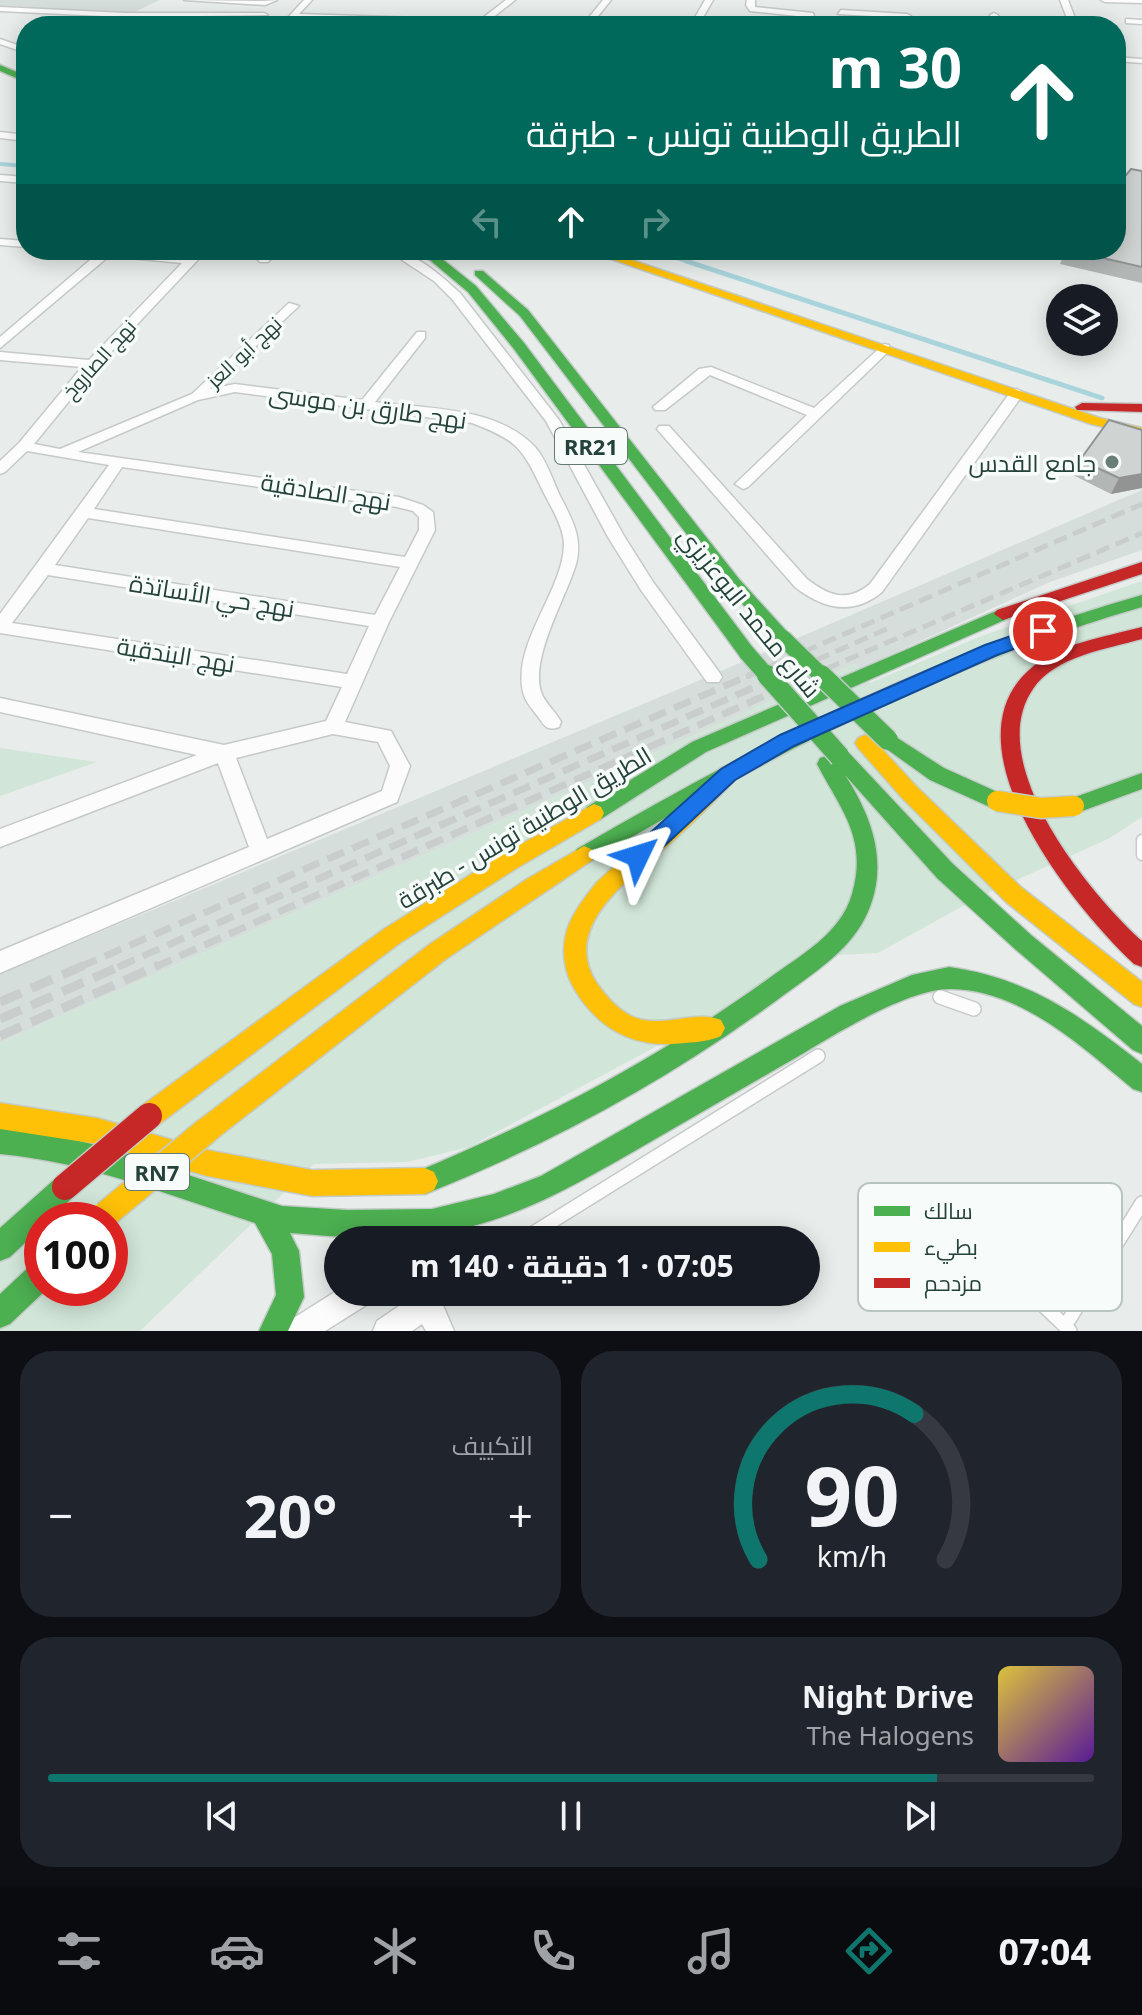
<!DOCTYPE html>
<html lang="ar">
<meta charset="utf-8">
<style>
body{margin:0;font-family:"Noto Sans",Cairo,sans-serif;background:#20242c;color:#f1f3f6;direction:rtl;height:100vh;display:flex;flex-direction:column;font-size:30px;white-space:nowrap}
*{box-sizing:border-box;margin:0}
p{font-size:26px;color:#9ea1a6}
.icon{flex:none;width:44px;height:44px;fill:none;stroke:currentColor;stroke-width:2;stroke-linecap:round;stroke-linejoin:round}
.map{position:relative;height:1331px;overflow:hidden;direction:ltr}
.panel{display:flex;flex-direction:column;gap:20px;padding:20px;background:#0d0f14;flex:1}
.panel>*{flex:none}
.hud{position:absolute;left:16px;top:16px;width:1110px;height:244px;border-radius:32px;box-shadow:0 4px 20px #0003;direction:rtl;background:#00695c;color:#fff;overflow:hidden}
.controls{position:absolute;left:1046px;top:284px;display:grid;gap:16px}
.controls a{display:grid;place-items:center;width:72px;height:72px;border-radius:50%;background:#171b24;box-shadow:0 4px 20px #0003;font-size:40px}
.speed{position:absolute;left:24px;top:1202px;display:flex;gap:16px;font-size:40px;font-weight:700;text-align:center}
.speed>*{display:grid;place-content:center;width:104px;height:104px;border-radius:50%;background:#171b24;box-shadow:0 4px 20px #0003;line-height:1}
.speed .limit{border:12px solid #d22;background:#fff;color:#111}
.pin{position:absolute;display:grid;place-items:center;width:68px;height:68px;color:#fff;margin:-34px;border:4px solid #fff;border-radius:50%;box-shadow:0 2px 8px #0007}
.me{position:absolute;width:88px;margin:-44px;rotate:49deg;stroke-linejoin:round;filter:drop-shadow(0 0 6px #0008)}
.turn{display:flex;align-items:center;gap:28px;height:168px;padding:0 32px;font-size:36px}
.turn .icon{width:104px;height:104px;stroke-width:2.5}
.turn b{display:block;font-size:56px;line-height:68px}
.lanes{display:flex;align-items:center;height:76px;padding:0 32px;background:#0003;justify-content:center;gap:40px;direction:ltr}
.lanes .off{opacity:.35}
.big{font-size:60px;font-weight:700;line-height:1.1}
.panel .tile{flex:1;display:flex;flex-direction:column;justify-content:center;gap:12px;min-width:0;padding:0 28px;border-radius:32px;background:#20242c}
.panel .dial{align-items:center;gap:0}
.dial svg{height:208px;overflow:visible;fill:none;stroke:#363941;stroke-width:7;stroke-linecap:round;text-anchor:middle}
.dial text{fill:#f1f3f6;stroke:none}
.song{display:flex;align-items:center;gap:24px}
.cover{width:96px;height:96px;border-radius:12px;background:linear-gradient(135deg,hsl(50 70% 55%),hsl(270 70% 35%))}
.played{height:8px;border-radius:4px;background:linear-gradient(90deg,#0f766e 85%,#363941 85%)}
.keys{display:flex;justify-content:space-around;direction:ltr}
.heat{display:flex;justify-content:space-between;align-items:center;font-size:44px;direction:ltr}
.panel .tiles{flex:1;display:grid;gap:20px;grid-template-columns:1fr 1fr}
.tile:last-child{grid-column:span 2}
.trip{position:absolute;left:324px;top:1226px;width:496px;height:80px;border-radius:40px;background:#171b24;box-shadow:0 4px 20px #0003;font-weight:700;line-height:80px;text-align:center;direction:rtl}
.menu{display:flex;height:128px;justify-content:space-around;align-items:center;background:#090b0e;color:#9ea1a6}
.menu .icon{width:56px;height:56px}
.menu .active{color:#0f766e}
.menu b{font-size:36px;color:#f1f3f6}
.map>svg:first-child{display:block}
.built{fill:#d6dedb}
.green{fill:#d1e6d8;fill-rule:evenodd}
.lines{fill:none;stroke-linecap:round;stroke-linejoin:round}
.stream-far1{stroke:#a9d4db;stroke-width:4}
.stream{stroke:#a9d4db;stroke-width:5}
.lane-far1-casing{stroke:#c5cac8;stroke-width:13}
.lane-casing{stroke:#c5cac8;stroke-width:16}
.street-casing{stroke:#c5cac8;stroke-width:3}
.fast-casing{stroke:#c3cbc8;stroke-width:3}
.slow-casing{stroke:#c3cbc8;stroke-width:3}
.jam-casing{stroke:#c3cbc8;stroke-width:3}
.lane-far1{stroke:#fcfcfc;stroke-width:10}
.lane{stroke:#fcfcfc;stroke-width:13}
.street{fill:#fcfcfc;fill-rule:evenodd}
.fast{fill:#4caf50;fill-rule:evenodd}
.slow{fill:#ffc107;fill-rule:evenodd}
.jam{fill:#c62828;fill-rule:evenodd}
.rail-far2{stroke:#c9cdcc;stroke-width:5;stroke-dasharray:14 7;stroke-linecap:butt}
.rail-far1{stroke:#c9cdcc;stroke-width:7;stroke-dasharray:18 9;stroke-linecap:butt}
.rail{stroke:#c9cdcc;stroke-width:9;stroke-dasharray:23 11;stroke-linecap:butt}
.fast-bridge-far1-casing{stroke:#c3ccc9;stroke-width:19;stroke-linecap:butt}
.fast-bridge-casing{stroke:#c3ccc9;stroke-width:23;stroke-linecap:butt}
.slow-bridge-far1-casing{stroke:#c3ccc9;stroke-width:23;stroke-linecap:butt}
.slow-bridge-casing{stroke:#c3ccc9;stroke-width:29;stroke-linecap:butt}
.jam-bridge-casing{stroke:#c3ccc9;stroke-width:29;stroke-linecap:butt}
.fast-bridge-far1{stroke:#4caf50;stroke-width:16}
.fast-bridge{stroke:#4caf50;stroke-width:20}
.slow-bridge-far1{stroke:#ffc107;stroke-width:20}
.slow-bridge{stroke:#ffc107;stroke-width:26}
.jam-bridge{stroke:#c62828;stroke-width:26}
.wall{fill:#b2b6b5}
.shaded-wall{fill:#919493}
.building{fill:#cfd4d2;stroke:#919493;stroke-width:2}
.route{fill:#1a73e8;stroke:#114b97;stroke-width:2}
.poi-dot{fill:#697e78;stroke:#f7fbf9;stroke-width:3}
.labels{text-anchor:middle;dominant-baseline:central;stroke-width:7;stroke-linejoin:round;paint-order:stroke}
.far-street-label{font-size:20px;fill:#24423a;stroke:#f7fbf9}
.shield{fill:#f7fbf9;stroke:#637a73;stroke-width:2}
.shield-label{font-size:22px;font-weight:bold;fill:#24423a}
.street-label{font-size:24px;fill:#24423a;stroke:#f7fbf9}
.poi-label{font-size:24px;fill:#24423a;stroke:#f7fbf9;text-anchor:end}
.key{fill:#f7fbf9;stroke:#b8c4c0;stroke-width:2}
.key-label{font-size:22px;fill:#24423a}
</style>
<div class="map">
<svg width="1142" height="1331" viewBox="0 0 1142 1331">
<rect width="100%" height="100%" fill="#e8edeb"/>
<path class="built" d="M0,0H160L130,14L0,8Z
M1142,490V550L1050,582L859,669L854,664L0,1043V974L686,686Z"/>
<path class="green" d="M1142,581V817L1108,839L979,897L878,953L815,956L728,1008L469,1147L408,1162L314,1164L140,1331H0V1043L854,664L870,683L984,635ZM42,1220H110V1288H42Z
M0,748L97,762L0,796Z"/>
<g class="lines">
<path class="stream-far1" d="M0,164L26,166
M653,250L692,263"/>
<path class="stream" d="M686,261L1102,398"/>
<g class="lane-far1-casing">
<path id="lane-far1" d="M1142,840V855"/>
</g>
<g class="lane-casing">
<path id="lane" d="M940,997L974,1009
M943,1209L1070,1331
M522,1240L818,1056
M1065,1326L1142,1203"/>
</g>
<g class="street-casing">
<path id="street" d="M184,0L264,1L277,0L265,5Z
M304,0H312L299,14L480,20L506,0H515L482,26L295,18L288,26H280Z
M603,0H611L590,26H582Z
M705,0H713L701,21L724,26H690Z
M747,0H755V7L813,13L815,19L812,26H804L807,17L750,11L746,5Z
M1060,0H1068L1078,26H1070Z
M1101,0H1142V3L1105,2Z
M0,7L125,13H264L268,15L125,17L0,11Z
M841,10L907,14L911,16L907,18L838,14Z
M994,13L998,15L1001,26H993L990,15Z
M1126,19L1142,20V24L1126,23Z
M907,22L940,24L944,26H904Z
M0,39L26,48V53L0,44Z
M1116,57L1142,59V63L1116,61Z
M0,132L26,135V141L0,138Z
M0,175L26,177V183L0,181Z
M0,239L26,241V247L0,245Z
M78,250H120L189,256L195,250H207L97,367L34,444L60,449L192,394L289,303L299,306L210,389L235,384L362,400L417,332H425V338L375,402C427,409 496,406 535,447C546,459 553,481 560,496C572,519 583,538 576,564C566,598 530,657 541,692C544,702 556,712 561,722L559,727C548,731 545,727 539,718C534,711 525,702 523,692C512,643 563,591 564,545C564,526 549,504 541,487C522,447 515,439 472,423L235,392L198,400L78,452L399,497L423,505L433,512L435,530L389,622L345,722L391,731L410,766L397,802L0,973V951L249,847L218,763L0,847V829L197,755L0,712V698L224,745L326,721L342,687L0,633V614L109,465L27,451L5,472L0,474V461L19,443L82,367L0,360V352L89,360L182,263L109,256L0,348V337L96,255ZM122,467L397,507L413,511L419,517V530L405,557L94,509ZM88,518L400,567L375,615L55,565ZM48,575L369,626L347,674L12,623ZM333,734L378,742L390,766L382,791L267,839L236,758Z
M267,250H279L268,262H260L258,260Z
M387,250C414,250 441,276 460,293L559,420L624,536L653,582L719,672L722,677L719,682H707L641,590L608,537L546,421L452,299L434,281Z
M884,344L889,345V351L748,487L743,489L735,484L807,415L710,375L665,410H655L653,407L699,369L711,367L814,408Z
M1017,389L1024,393L882,592C853,616 823,609 795,587L657,429L659,426H669L807,579C829,596 847,603 870,584L1012,390Z
M338,1290L375,1292L371,1302L325,1331H285L289,1321Z
M415,1292H443L442,1303L454,1331H426L422,1324L412,1331H373L377,1321L415,1295Z"/>
</g>
<g class="fast-casing">
<path id="fast" d="M0,65L26,76V82L0,71Z
M418,250H431L476,286L524,343L753,648L756,653L753,658H741L514,349L468,292Z
M475,271H483L528,310L739,579L789,634L792,638L789,642H777L727,587L520,316L475,275Z
M1142,595V607C945,664 767,757 591,861L584,864L577,861L573,855L577,849C762,741 935,654 1142,595Z
M1003,608L1009,610L1012,614L1009,618L706,752L601,819L594,822L587,819L584,813L587,807L692,742Z
M888,732L944,768L1004,795L1007,801L1004,807L997,809L990,807L930,780L881,745L878,740L881,735Z
M843,752L850,754L953,864L1031,935L1142,1026V1054L1133,1050L1015,949L937,878L845,775C874,820 890,868 865,918C847,953 812,974 781,997C670,1079 553,1143 425,1194L416,1190L412,1181L416,1172C547,1117 652,1062 768,979C799,956 841,934 852,894C868,838 841,810 817,764L820,758L827,756L834,759Z
M1142,773V789L1074,814L1067,812L1064,806L1067,800Z
M949,967C1028,978 1081,1016 1142,1064V1092L1133,1089C1082,1047 1022,990 951,989C906,989 836,1034 797,1057C748,1085 699,1114 650,1142C577,1184 520,1219 435,1235C393,1243 333,1236 290,1233L299,1251L304,1297L288,1331H259L276,1295L272,1254L255,1223C171,1196 88,1162 0,1154V1128L34,1131L101,1146L282,1206L347,1210L432,1209L494,1194L541,1176L840,1006L912,975Z
M65,1174L74,1178L78,1187L74,1196L49,1220H42V1227L10,1257L0,1261V1228L56,1178Z
M42,1260V1288H48L10,1324L0,1328V1294L32,1264Z"/>
</g>
<g class="slow-casing">
<path id="slow" d="M585,250H602L1100,418L1142,428V436L1091,424Z
M865,735L872,738L917,787L1022,888L1142,982V1007L1134,1004L1006,902L903,799L858,748L855,743L858,738Z
M728,766L735,768L738,774L735,780C715,800 695,821 674,840C637,874 559,923 596,982C605,995 616,1008 631,1016C660,1030 695,1009 721,1020L725,1028L721,1036C710,1041 697,1042 685,1043C636,1049 600,1031 575,990C564,972 561,950 567,930C573,912 586,896 597,882L721,768Z
M594,804L601,807L604,813L601,819L517,868L400,943L158,1125L149,1129L140,1125L136,1116L140,1107L384,929L503,854Z
M584,846L591,849L595,855L591,861L446,959L216,1139L207,1143L198,1139L194,1130L198,1121L430,944L527,879Z
M0,1103L97,1118L207,1150L312,1170L425,1168L434,1172L438,1181L434,1190L425,1194L312,1196L207,1176L97,1144L0,1129Z"/>
</g>
<g class="jam-casing">
<path id="jam" d="M1082,403L1142,404V412L1077,410L1075,407Z
M1142,562V574L1003,620L994,614L997,610Z
M1142,627V639C1107,649 1055,656 1033,689C982,763 1090,894 1142,941V967L1134,964C1075,909 943,747 1029,670C1058,643 1105,637 1142,627Z"/>
</g>
<use href="#lane-far1" class="lane-far1"/>
<use href="#lane" class="lane"/>
<use href="#street" class="street"/>
<use href="#fast" class="fast"/>
<use href="#slow" class="slow"/>
<use href="#jam" class="jam"/>
<path class="rail-far2" d="M746,677L1142,504
M778,677L891,627
M807,677L1142,533"/>
<path class="rail-far1" d="M80,967L750,675
M118,967L782,675
M155,967L811,675"/>
<path class="rail" d="M0,1002L85,965
M0,1019L123,965
M0,1036L159,965"/>
<g class="fast-bridge-far1-casing">
<path id="fast-bridge-far1" d="M783,638L823,677
M747,653L768,677"/>
</g>
<g class="fast-bridge-casing">
<path id="fast-bridge" d="M767,675L840,757
M821,675L888,740"/>
</g>
<g class="slow-bridge-far1-casing">
<path id="slow-bridge-far1" d="M997,801L1041,808L1074,806"/>
</g>
<g class="slow-bridge-casing">
<path id="slow-bridge" d="M106,1214L207,1130"/>
</g>
<g class="jam-bridge-casing">
<path id="jam-bridge" d="M65,1187L149,1116"/>
</g>
<use href="#fast-bridge-far1" class="fast-bridge-far1"/>
<use href="#fast-bridge" class="fast-bridge"/>
<use href="#slow-bridge-far1" class="slow-bridge-far1"/>
<use href="#slow-bridge" class="slow-bridge"/>
<use href="#jam-bridge" class="jam-bridge"/>
</g>
<path class="wall" d="M1142,171V283L1060,264L1066,250Z
M1080,460L1142,488L1111,494L1073,475Z"/>
<path class="shaded-wall" d="M1142,474V488L1111,494L1119,478Z"/>
<path class="building" d="M1131,169L1142,171V267L1068,250H1116V187Z
M1109,420L1142,430V474L1119,478L1080,460Z"/>
<path class="route" d="M1043,625L1049,627L1052,631L1049,636L997,655L794,746L735,780L646,863L638,865L631,863L628,856L631,850L721,769L780,735L985,645Z"/>
<circle class="poi-dot" cx="1112" cy="462" r="8"/>
<g class="labels">
<g class="far-street-label">
<text transform="translate(244 352) rotate(-43)">نهج أبو العز</text>
<text transform="translate(99 359) rotate(-48)">نهج الصاروخ</text>
</g>
<g class="shield">
<rect x="555" y="428" width="72" height="36" rx="6"/>
<rect x="125" y="1154" width="64" height="36" rx="6"/>
</g>
<g class="shield-label">
<text x="591" y="446">RR21</text>
<text x="157" y="1172">RN7</text>
</g>
<g class="street-label">
<text transform="translate(368 406) rotate(8)">نهج طارق بن موسى</text>
<text transform="translate(326 491) rotate(9)">نهج الصادقية</text>
<text transform="translate(212 595) rotate(9)">نهج حي الأساتذة</text>
<text transform="translate(750 612) rotate(51)">شارع محمد البوعزيزي</text>
<text transform="translate(176 654) rotate(9)">نهج البندقية</text>
<text transform="translate(524 827) rotate(-31)">الطريق الوطنية تونس - طبرقة</text>
</g>
<g class="poi-label">
<text x="1096" y="462">جامع القدس</text>
</g>
</g>
<rect x="858" y="1183" width="264" height="128" rx="12" class="key"/>
<rect x="874" y="1206" width="36" height="10" fill="#4caf50"/>
<rect x="874" y="1242" width="36" height="10" fill="#ffc107"/>
<rect x="874" y="1278" width="36" height="10" fill="#c62828"/>
<g class="key-label">
<text x="924" y="1219">سالك</text>
<text x="924" y="1255">بطيء</text>
<text x="924" y="1291">مزدحم</text>
</g>
</svg>
<div class="controls">
<a><svg class="icon" aria-label="layers" viewBox="0 0 24 24"><path d="M12 4l9 5-9 5-9-5zM3 14l9 5 9-5"/></svg></a>
</div>
<div class="speed"><div class="limit">100</div></div>
<div class="pin" style="left:1043px;top:631px;background:#d93025"><svg class="icon" aria-label="arrive" viewBox="0 0 24 24"><path d="M6 21V4h12l-3 4 3 4H6"/></svg></div>
<svg class="me" style="left:638px;top:856px" viewBox="-20 -20 40 40"><path d="M0-17L14 15 0 8-14 15z" fill="#1a73e8" stroke="#fff" stroke-width="4"/></svg>
<div class="trip">07:05 · 1 دقيقة · 140 m</div>
<div class="hud">
<div class="turn"><svg class="icon" aria-label="ahead" viewBox="0 0 24 24"><path d="M12 20V5M6 11l6-6 6 6"/></svg><div><b>30 m</b>الطريق الوطنية تونس - طبرقة</div></div>
<div class="lanes"><svg class="icon off" aria-label="left" viewBox="0 0 24 24"><path d="M17 20v-9H6M10 6l-5 5 5 5"/></svg><svg class="icon" aria-label="ahead" viewBox="0 0 24 24"><path d="M12 20V5M6 11l6-6 6 6"/></svg><svg class="icon off" aria-label="right" viewBox="0 0 24 24"><path d="M7 20v-9h11M14 6l5 5-5 5"/></svg></div>
</div>
</div>
<section class="panel">
<div class="tiles">
<div class="tile dial"><svg viewBox="0 0 100 80">
<path d="M14 69A42 42 0 1 1 86 69"/>
<path d="M14 69A42 42 0 0 1 74 13" stroke="#0f766e"/>
<text x="50" y="56" font-size="32" font-weight="700">90</text>
<text x="50" y="72" font-size="11">km/h</text>
</svg></div>
<div class="tile"><p>التكييف</p>
<div class="heat"><a>−</a><b class="big">20°</b><a>+</a></div>
</div>
<div class="tile">
<div class="song"><i class="cover"></i><div><b>Night Drive</b><p>The Halogens</p></div></div>
<div class="played"></div>
<div class="keys"><svg class="icon" aria-label="previous" viewBox="0 0 24 24"><path d="M18 5L8 12l10 7zM5 5v14"/></svg><svg class="icon" aria-label="pause" viewBox="0 0 24 24"><path d="M8 5v14M16 5v14"/></svg><svg class="icon" aria-label="next" viewBox="0 0 24 24"><path d="M6 5l10 7-10 7zM19 5v14"/></svg></div>
</div>
</div>
</section>
<nav class="menu">
<b>07:04</b>
<svg class="icon active" aria-label="directions" viewBox="0 0 24 24"><path d="M12 3l9 9-9 9-9-9zM9 14v-3h6M13 9l2 2-2 2"/></svg>
<svg class="icon" aria-label="music" viewBox="0 0 24 24"><path d="M9 18V5l10-2v13"/><circle cx="6" cy="18" r="3"/><circle cx="16" cy="16" r="3"/></svg>
<svg class="icon" aria-label="phone" viewBox="0 0 24 24"><path d="M5 4h4l2 5-3 2q2 4 5 5l2-3 5 2v4C11 20 4 13 5 4z"/></svg>
<svg class="icon" aria-label="climate" viewBox="0 0 24 24"><path d="M12 3v18M4 7l16 10M4 17L20 7"/></svg>
<svg class="icon" aria-label="car" viewBox="0 0 24 24"><path d="M5 17H2v-5l4-1 3-4h7l3 4 3 1v5h-3M9 17h6M6 11h13"/><circle cx="7" cy="17" r="2"/><circle cx="17" cy="17" r="2"/></svg>
<svg class="icon" aria-label="filters" viewBox="0 0 24 24"><path d="M4 7h16M4 17h16"/><circle cx="9" cy="7" r="2"/><circle cx="15" cy="17" r="2"/></svg>
</nav>
